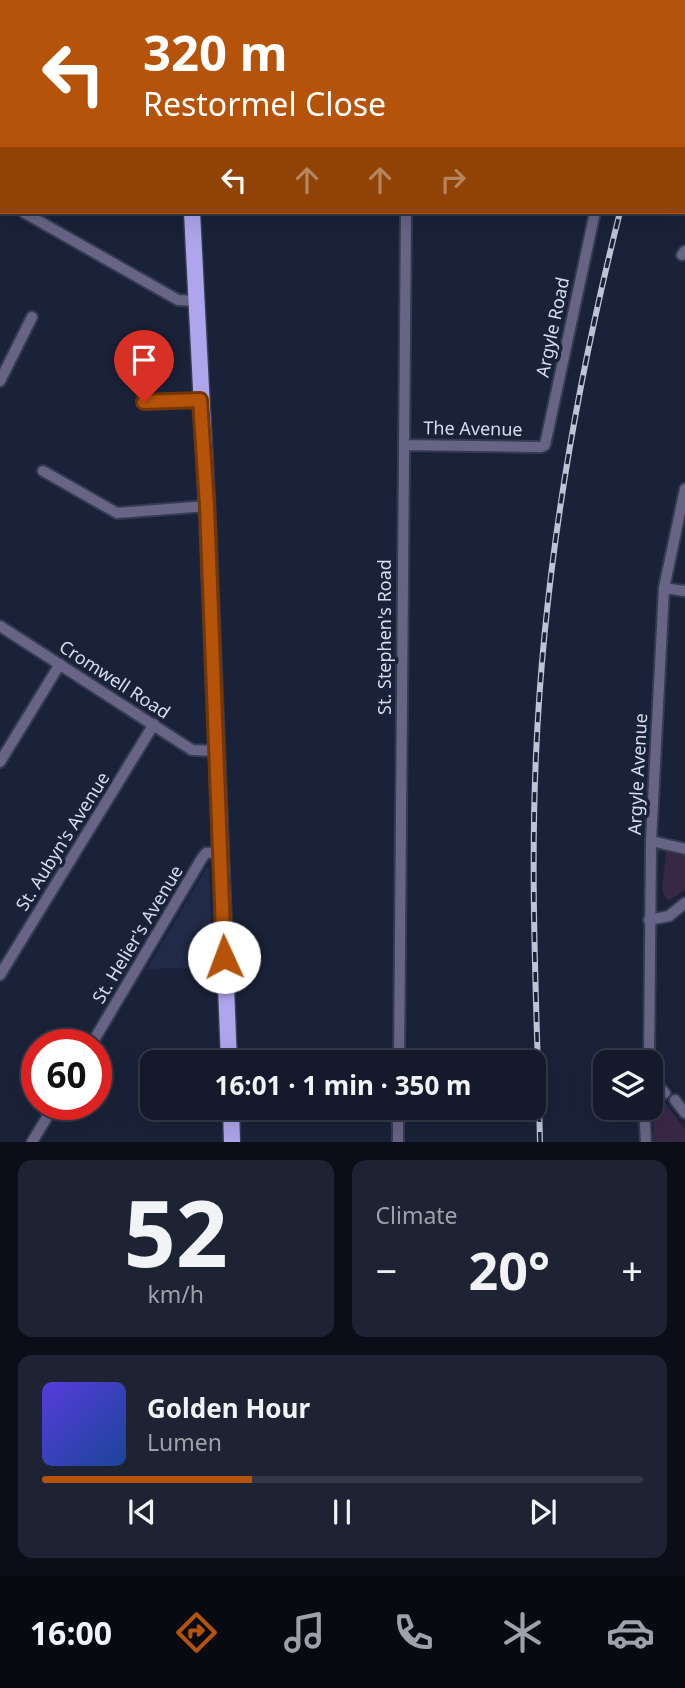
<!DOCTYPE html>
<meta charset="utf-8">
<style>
body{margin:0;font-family:"Noto Sans",sans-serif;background:#1d2333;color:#f1f3f6;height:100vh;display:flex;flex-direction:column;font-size:26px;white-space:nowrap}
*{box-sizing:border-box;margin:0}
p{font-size:23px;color:#9da1a9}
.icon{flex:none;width:38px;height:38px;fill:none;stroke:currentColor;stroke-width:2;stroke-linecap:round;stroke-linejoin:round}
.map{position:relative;height:1142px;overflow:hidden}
.sheet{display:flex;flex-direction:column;gap:18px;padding:18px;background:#0b0e18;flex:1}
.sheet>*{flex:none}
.guide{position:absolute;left:0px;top:0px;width:686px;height:214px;box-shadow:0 7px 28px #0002,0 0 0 2px #333847;background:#b45309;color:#fff;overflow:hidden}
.fabs{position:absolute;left:593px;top:1050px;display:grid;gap:14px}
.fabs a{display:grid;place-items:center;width:70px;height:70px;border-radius:14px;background:#141a2b;box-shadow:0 7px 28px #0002,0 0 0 2px #333847;font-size:35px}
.speed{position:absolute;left:21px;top:1029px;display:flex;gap:14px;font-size:35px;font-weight:700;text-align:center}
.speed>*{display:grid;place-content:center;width:91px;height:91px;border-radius:50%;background:#141a2b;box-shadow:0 7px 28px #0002,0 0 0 2px #333847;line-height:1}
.speed .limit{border:10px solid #d22;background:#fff;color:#111}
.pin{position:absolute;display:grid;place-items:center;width:60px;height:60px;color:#fff;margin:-72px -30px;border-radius:50% 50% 50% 0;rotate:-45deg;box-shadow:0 0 7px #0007}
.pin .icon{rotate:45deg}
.me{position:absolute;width:77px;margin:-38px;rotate:358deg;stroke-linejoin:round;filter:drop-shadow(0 0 5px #0008)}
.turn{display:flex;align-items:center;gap:24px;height:147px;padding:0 28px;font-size:32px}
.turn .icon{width:91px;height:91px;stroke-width:2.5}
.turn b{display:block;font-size:49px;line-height:60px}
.lanes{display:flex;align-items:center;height:66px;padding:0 28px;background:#0003;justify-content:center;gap:35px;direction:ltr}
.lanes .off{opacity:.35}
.big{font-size:52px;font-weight:700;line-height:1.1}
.sheet .tile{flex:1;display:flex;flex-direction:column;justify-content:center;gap:10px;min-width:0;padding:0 24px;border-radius:14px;background:#1d2333}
.sheet .dial{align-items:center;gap:0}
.dial b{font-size:91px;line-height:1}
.song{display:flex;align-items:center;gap:21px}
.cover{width:84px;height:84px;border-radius:10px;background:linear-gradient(135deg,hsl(250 70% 55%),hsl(220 70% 35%))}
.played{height:7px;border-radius:4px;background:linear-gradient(90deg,#b45309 35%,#333847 35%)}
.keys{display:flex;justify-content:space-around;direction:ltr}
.heat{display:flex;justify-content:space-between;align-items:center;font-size:38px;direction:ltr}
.sheet .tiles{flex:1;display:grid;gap:18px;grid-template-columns:1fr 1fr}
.tile:last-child{grid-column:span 2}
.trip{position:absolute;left:140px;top:1050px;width:406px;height:70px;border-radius:14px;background:#141a2b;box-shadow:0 7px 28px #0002,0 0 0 2px #333847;font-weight:700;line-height:70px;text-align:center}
.menu{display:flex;height:112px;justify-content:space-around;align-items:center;background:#080a11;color:#9da1a9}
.menu .icon{width:49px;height:49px}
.menu .active{color:#b45309}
.menu b{font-size:32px;color:#f1f3f6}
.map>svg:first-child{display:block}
.built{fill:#212a47}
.green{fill:#392746}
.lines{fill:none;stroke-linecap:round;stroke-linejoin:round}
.minor-casing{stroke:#343c52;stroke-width:14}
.primary-casing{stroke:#343c52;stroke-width:19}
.minor{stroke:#686486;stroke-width:10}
.primary{stroke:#afa5ec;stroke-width:16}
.rail-casing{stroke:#bec4d5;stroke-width:6}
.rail{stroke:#1a2239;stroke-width:3.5;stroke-dasharray:10;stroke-linecap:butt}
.route-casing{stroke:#753606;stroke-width:18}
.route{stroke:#b45309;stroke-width:12}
.labels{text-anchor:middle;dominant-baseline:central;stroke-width:7;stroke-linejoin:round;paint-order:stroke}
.street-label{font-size:18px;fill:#d7dded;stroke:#1a2239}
</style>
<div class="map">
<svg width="685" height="1142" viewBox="0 0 685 1142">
<rect width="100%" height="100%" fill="#1a2239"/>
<path class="built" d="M206,868H209L213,967L147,969Z"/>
<path class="green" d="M666,852L685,856V890L668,901L662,891Z
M663,1100L685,1129V1142H653L654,1104Z"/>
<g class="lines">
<g class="minor-casing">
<path id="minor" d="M1,0L4,2
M298,0V2
M405,0V2
M550,0V2
M684,172L685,173
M0,184L2,185
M0,206H2
M23,212L178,300L196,301
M682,255L685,251
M0,381L32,317
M145,386L144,402L200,400
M404,445L541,447L545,445L595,212
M43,471L117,513L207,506
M664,588L685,591
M0,626L192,750L215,751
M0,762L60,664
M651,841L685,849
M649,920L669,916L685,903
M0,975L154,724
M91,1045L202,858L206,853L219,852
M399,1062L406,212
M649,1062L651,841L664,588L685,489
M651,1075V1096
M652,1080L665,1093
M675,1100L685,1113
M398,1108V1142
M646,1114L648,1108
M645,1124L646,1142
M32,1142L55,1104"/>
</g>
<g class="primary-casing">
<path id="primary" d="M182,0V2
M192,212L207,506L229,1062
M231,1108L232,1142"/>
</g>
<use href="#minor" class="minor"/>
<use href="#primary" class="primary"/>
<g class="rail-casing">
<path id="rail" d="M672,2V0
M540,1142C537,1013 530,884 536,755C544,571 575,390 620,212"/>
</g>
<use href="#rail" class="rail"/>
</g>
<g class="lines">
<g class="route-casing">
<path id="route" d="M144,402L200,400L207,506L224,957"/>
</g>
<use href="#route" class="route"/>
</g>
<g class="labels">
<g class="street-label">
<text transform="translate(552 327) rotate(-78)">Argyle Road</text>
<text transform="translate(473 428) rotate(1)">The Avenue</text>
<text transform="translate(384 637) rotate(-90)">St. Stephen's Road</text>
<text transform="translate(115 679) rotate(33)">Cromwell Road</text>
<text transform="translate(637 774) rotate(-87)">Argyle Avenue</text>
<text transform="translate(62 841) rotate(-58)">St. Aubyn's Avenue</text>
<text transform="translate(137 934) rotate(-59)">St. Helier's Avenue</text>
</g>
</g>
</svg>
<div class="fabs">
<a><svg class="icon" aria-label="layers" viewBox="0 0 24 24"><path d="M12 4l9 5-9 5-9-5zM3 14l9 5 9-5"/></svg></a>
</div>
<div class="speed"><div class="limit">60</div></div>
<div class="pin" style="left:144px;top:402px;background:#d93025"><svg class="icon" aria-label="arrive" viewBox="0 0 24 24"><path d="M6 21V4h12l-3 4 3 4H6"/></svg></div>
<svg class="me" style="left:224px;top:957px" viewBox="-20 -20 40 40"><circle r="19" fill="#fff"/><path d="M0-13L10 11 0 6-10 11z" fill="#b45309"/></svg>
<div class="trip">16:01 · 1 min · 350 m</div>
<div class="guide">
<div class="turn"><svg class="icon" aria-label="left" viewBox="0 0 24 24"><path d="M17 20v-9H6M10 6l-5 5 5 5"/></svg><div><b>320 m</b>Restormel Close</div></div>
<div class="lanes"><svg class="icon" aria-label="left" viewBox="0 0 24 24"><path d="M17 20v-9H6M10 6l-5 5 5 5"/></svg><svg class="icon off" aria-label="ahead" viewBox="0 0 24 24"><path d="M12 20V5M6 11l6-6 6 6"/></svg><svg class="icon off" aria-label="ahead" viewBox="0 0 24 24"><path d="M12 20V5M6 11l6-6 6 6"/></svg><svg class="icon off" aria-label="right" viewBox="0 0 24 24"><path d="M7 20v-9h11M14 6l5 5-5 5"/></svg></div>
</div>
</div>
<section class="sheet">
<div class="tiles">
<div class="tile dial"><b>52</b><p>km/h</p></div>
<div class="tile"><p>Climate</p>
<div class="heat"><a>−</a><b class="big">20°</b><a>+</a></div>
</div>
<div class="tile">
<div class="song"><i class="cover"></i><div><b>Golden Hour</b><p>Lumen</p></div></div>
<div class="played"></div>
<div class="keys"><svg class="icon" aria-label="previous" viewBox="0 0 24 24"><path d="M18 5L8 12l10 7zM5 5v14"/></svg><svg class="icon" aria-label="pause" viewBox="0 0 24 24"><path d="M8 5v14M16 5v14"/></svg><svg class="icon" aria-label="next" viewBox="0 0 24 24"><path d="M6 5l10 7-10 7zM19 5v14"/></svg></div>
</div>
</div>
</section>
<nav class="menu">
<b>16:00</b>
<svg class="icon active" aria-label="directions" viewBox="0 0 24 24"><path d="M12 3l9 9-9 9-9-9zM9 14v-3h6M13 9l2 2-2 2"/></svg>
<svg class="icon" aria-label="music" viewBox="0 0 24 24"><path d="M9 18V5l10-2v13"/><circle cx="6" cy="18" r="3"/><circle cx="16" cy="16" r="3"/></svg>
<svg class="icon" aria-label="phone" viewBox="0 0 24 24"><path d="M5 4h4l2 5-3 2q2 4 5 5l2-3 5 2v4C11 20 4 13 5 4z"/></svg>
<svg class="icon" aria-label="climate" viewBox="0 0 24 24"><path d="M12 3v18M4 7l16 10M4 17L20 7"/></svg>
<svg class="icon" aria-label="car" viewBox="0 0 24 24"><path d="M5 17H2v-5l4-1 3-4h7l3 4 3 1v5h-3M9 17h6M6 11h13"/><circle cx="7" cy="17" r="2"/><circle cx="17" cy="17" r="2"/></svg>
</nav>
